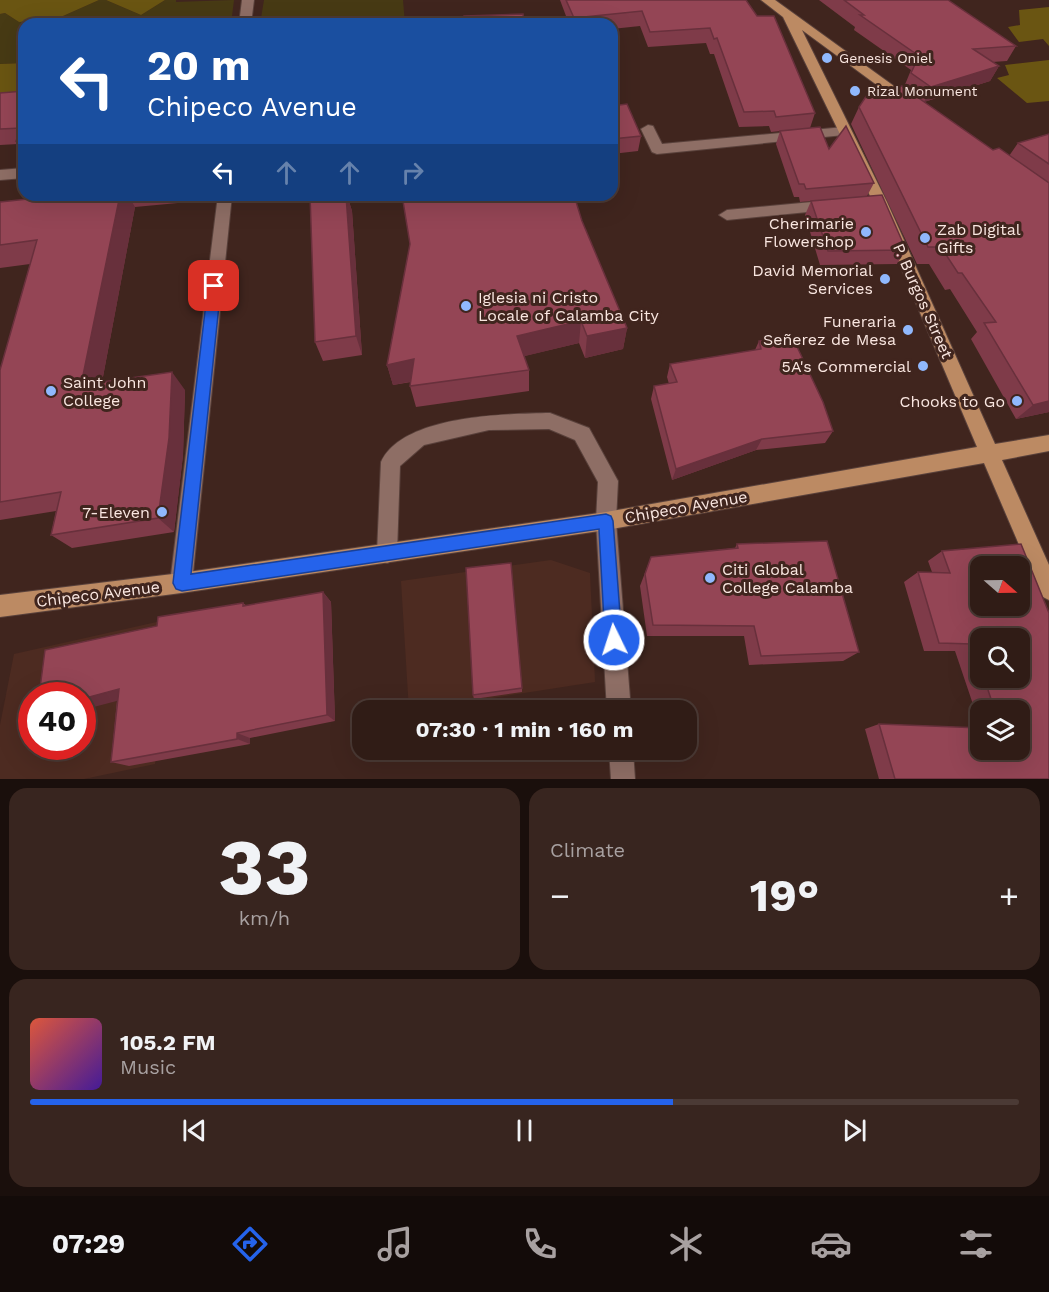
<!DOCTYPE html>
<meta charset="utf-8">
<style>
body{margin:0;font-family:"Work Sans",sans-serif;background:#38251f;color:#f1f3f6;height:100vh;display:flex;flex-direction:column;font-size:22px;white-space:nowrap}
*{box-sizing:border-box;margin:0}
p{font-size:20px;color:#a8a1a1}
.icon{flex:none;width:33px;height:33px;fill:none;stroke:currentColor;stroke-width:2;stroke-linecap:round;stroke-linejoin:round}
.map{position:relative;height:779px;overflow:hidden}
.drawer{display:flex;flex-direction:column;gap:9px;padding:9px;background:#1a0f0c;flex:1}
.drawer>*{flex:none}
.hud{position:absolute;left:18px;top:18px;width:600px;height:183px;border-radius:18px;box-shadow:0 6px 24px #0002,0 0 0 2px #4b3a35;background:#1a4fa0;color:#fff;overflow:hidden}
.needle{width:39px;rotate:110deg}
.tools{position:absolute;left:970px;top:556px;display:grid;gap:12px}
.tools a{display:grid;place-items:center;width:60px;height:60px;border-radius:12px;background:#301c16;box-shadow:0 6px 24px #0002,0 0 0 2px #4b3a35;font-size:30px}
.speed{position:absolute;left:18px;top:682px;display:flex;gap:12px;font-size:30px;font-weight:700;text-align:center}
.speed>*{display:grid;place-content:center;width:78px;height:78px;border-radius:50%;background:#301c16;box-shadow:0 6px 24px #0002,0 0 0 2px #4b3a35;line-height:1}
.speed .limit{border:9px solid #d22;background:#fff;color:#111}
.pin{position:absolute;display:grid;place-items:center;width:51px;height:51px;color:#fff;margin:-26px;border-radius:12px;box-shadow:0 3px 9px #0006}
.me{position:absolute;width:66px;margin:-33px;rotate:356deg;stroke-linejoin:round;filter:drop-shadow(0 0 4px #0008)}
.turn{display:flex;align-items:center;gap:21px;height:126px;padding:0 30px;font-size:27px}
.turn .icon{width:78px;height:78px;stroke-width:2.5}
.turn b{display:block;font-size:42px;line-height:51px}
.lanes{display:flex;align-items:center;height:57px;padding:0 30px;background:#0003;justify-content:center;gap:30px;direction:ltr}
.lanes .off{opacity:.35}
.big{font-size:45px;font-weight:700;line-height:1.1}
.drawer .tile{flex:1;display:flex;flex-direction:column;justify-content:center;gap:9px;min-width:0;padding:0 21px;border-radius:18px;background:#38251f}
.drawer .dial{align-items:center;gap:0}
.dial b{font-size:78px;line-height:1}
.song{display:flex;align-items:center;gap:18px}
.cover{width:72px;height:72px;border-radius:9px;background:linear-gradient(135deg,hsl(10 70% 55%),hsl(260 70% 35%))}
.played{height:6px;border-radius:3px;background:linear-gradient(90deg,#2563eb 65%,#4b3a35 65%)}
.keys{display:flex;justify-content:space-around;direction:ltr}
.heat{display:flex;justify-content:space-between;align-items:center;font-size:33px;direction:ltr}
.drawer .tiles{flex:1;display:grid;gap:9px;grid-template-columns:1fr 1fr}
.tile:last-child{grid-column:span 2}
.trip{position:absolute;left:352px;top:700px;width:345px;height:60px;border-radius:18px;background:#301c16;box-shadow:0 6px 24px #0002,0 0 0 2px #4b3a35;font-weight:700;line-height:60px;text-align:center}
.dock{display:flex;height:96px;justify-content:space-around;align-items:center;background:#130b09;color:#a8a1a1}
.dock .icon{width:42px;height:42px}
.dock .selected{color:#2563eb}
.dock b{font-size:27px;color:#f1f3f6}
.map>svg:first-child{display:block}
.built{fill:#4d2b21;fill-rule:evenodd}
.green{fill:#473a14}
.forest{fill:#6a5512}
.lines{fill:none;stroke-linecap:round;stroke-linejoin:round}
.minor-casing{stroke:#59413b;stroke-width:2}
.major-casing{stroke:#59413b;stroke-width:2}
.minor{fill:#8e6e65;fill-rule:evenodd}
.major{fill:#bc8a63;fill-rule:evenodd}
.wall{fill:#7f3b49;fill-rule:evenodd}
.shaded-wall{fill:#68303c}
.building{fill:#944555;stroke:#68303c;stroke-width:1.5;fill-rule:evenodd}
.route{fill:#2563eb;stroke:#184099;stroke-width:1.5}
.poi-dot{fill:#90b8fd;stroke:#40251e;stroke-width:2}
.labels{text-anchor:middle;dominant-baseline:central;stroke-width:6;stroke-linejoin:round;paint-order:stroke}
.far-poi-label{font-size:14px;fill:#fae7e1;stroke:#40251e;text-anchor:start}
.poi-label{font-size:16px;fill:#fae7e1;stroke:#40251e;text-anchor:end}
.street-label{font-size:16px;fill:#fae7e1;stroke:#40251e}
</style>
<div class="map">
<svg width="1049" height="779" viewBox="0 0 1049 779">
<rect width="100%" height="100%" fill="#40251e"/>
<path class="built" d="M551,560L590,573L595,682L409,711L401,581Z
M170,619L155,764L84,779H0V725L14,654ZM32,696H82V747H32Z"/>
<path class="green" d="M99,0H106L141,15L165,0H176V2L234,0L231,24H24V63L0,64V14L5,13L19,22L54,20Z
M264,0H403L405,24H260Z"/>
<path class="forest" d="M0,0H99L54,20L19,22L5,13L0,14Z
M106,0H165L141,15Z
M1049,7V46L1043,39L1019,42L1008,27L1020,25L1019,10Z
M1049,60V101L1027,103L997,78L1009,75L1005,65Z
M24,63V102L0,103V64Z"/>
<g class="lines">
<g class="minor-casing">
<path id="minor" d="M242,0H254L251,24H239Z
M648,125L653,126L662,144L844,127L851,131L844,135L657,154L652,152L641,129Z
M24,168V178L0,180V170Z
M218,195H232L192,583L189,590L181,593L173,590L170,583Z
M833,200L838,201L840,205L838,209L727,220L719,215L727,210Z
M550,413L589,428L618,481L616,521L631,711H607L596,521L598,482L575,440L549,429L489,430L424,445L400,466L397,553L394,560L387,563L380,560L377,553L381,462C403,415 505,414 550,413Z
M609,750H633L635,779H611Z"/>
</g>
<g class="major-casing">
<path id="major" d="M761,0H775L916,102L914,105H904L802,30L887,202L995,444L1049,435V451L1002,460L1049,565V600L1041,596L984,463L606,530L181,593L0,617V595L181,573L606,512L977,447L873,202L783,17Z"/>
</g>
<use href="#minor" class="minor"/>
<use href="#major" class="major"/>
</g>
<path class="wall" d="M560,0H746L815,113L810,128L771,132L769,126L739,127L714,54H710L706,43L648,47L640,26L612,29V24H569Z
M819,0H948L1016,46L1007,61L992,62L999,66L990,81L924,102L993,150L1009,156L1018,143L1049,134V412L1016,419L971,339L977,332L950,289L945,290L929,264H917L851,124L859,107L904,87L911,70L854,30L855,27Z
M24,91V152L18,144L0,145V93Z
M612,106L641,136L638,151L612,154Z
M780,131L829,149L874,183L867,196L906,250L897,264L820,265L805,215L811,201L865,196L800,202L799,197H794L776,144Z
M65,195H180L178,203L135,207L102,382L185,390L183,455L174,532L72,548L51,535L56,511L0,520V370L30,264L0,268V202Z
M310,195H347L352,211L362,355L323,361L315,342Z
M582,221L627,328L623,349L585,358L579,343L524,356L529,370V391L416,407L410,386L411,382L393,385L387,365Z
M759,341L833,431L825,443L756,450L672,480L651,399L654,386L669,384L667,377L670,364L755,350Z
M737,544L859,652L843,661L749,665L744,636H647L640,586L651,557L735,548Z
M1021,544L1049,613V779H879L865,729L879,724L981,728L955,651H924L904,582L918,572H932L928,561L942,551ZM981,567H1020V606H981ZM981,639H1020V678H981ZM981,711H1020V750H981Z
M323,592L331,602L335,721L250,738V744L129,766L111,762L117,701L157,626L243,603L247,606Z
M522,688V692L474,699L473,695Z"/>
<path class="shaded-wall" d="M999,66L990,81L924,102L931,87Z
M120,195H128L135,207L98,403L81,385Z
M174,195H180L178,203Z
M346,195H347L352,211L362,355L356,336Z
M581,321L579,343L517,358V336Z
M627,328L623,349L585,358L587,336Z
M414,359L419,380L393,385L387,365Z
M172,372L185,390L183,455L174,532L158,518Z
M1049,401V412L1016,419L1033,405Z
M762,439L756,450L672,480L676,469Z
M323,592L331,602L335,721L327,715Z
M119,689L136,696L82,710V699Z
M237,733L250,738V744L237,739Z"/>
<path class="building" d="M566,0H746L757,16H774L815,113L776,117L774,111L744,112L717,38L714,39L710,28L650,32L642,11L574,18Z
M844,0H948L1016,46L973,49L999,66L931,87L911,73L919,56L860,15H864Z
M523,14L524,24H464V16Z
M906,84L915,90L910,92L993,150L999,148L1049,183V401L1033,405L984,323L996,322L962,273H958L941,247H928L859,107L867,95L902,86L904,88Z
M24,91V140L16,141L21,128L0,129V93Z
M627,104L641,136L612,139V106Z
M846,126L874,183L806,189L804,184H799L780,131L820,127L829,149Z
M1049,134V164L1018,143Z
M65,195H120L81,385L172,372L169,438L158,518L51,535L61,492L0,502V370L37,240L0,245V202Z
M310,195H346L356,336L315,342Z
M402,195H574L582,221L627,328L587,336L581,321L517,336L529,370L410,386L414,359L387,365L410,244Z
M882,195L906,250L828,251L811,201Z
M792,336L823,402L833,431L762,439L676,469L654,386L677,382L670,364L761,349L759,341Z
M827,541L859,652L761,656L754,626L653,625L645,574L651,557L738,548L737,544Z
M1021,544L1049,613V779H895L879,724L981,728V750H1020V711H995L984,678H1020V639H981V670L972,644L939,643L918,572L950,573L942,551ZM981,567H1020V606H981Z
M511,563L522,688L473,695L466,568Z
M323,592L327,715L237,733V739L111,762L119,689L82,699V696H39L45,650L157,626L158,617L243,603V606Z"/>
<path class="route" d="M214,282L221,286L191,574L606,514L611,516L613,521L622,640L620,646L614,648L608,646L605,640L599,529L182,591L176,589L173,583L208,286Z"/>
<g class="poi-dot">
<circle cx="827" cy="58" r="6"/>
<circle cx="855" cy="91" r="6"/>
<circle cx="866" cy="232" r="6"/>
<circle cx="925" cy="238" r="6"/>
<circle cx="885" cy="279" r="6"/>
<circle cx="466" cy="306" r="6"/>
<circle cx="908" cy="330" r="6"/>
<circle cx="923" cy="366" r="6"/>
<circle cx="51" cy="391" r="6"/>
<circle cx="1017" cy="401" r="6"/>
<circle cx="162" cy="512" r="6"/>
<circle cx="710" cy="578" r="6"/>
</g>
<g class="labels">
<g class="far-poi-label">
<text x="839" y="58">Genesis Oniel</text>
<text x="867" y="91">Rizal Monument</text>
</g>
<g class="poi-label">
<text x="854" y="223">Cherimarie<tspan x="854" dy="18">Flowershop</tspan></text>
<text x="937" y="229" text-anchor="start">Zab Digital<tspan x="937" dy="18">Gifts</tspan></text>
<text x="873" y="270">David Memorial<tspan x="873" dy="18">Services</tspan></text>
<text x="478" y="297" text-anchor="start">Iglesia ni Cristo<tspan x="478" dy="18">Locale of Calamba City</tspan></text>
<text x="896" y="321">Funeraria<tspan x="896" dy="18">Señerez de Mesa</tspan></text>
<text x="911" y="366">5A's Commercial</text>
<text x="63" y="382" text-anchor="start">Saint John<tspan x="63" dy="18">College</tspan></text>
<text x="1005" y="401">Chooks to Go</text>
<text x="150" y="512">7-Eleven</text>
<text x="722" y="569" text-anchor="start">Citi Global<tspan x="722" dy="18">College Calamba</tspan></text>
</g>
<g class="street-label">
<text transform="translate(923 301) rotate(66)">P. Burgos Street</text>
<text transform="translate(686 507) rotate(-10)">Chipeco Avenue</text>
<text transform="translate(98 594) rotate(-7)">Chipeco Avenue</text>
</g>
</g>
</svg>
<div class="tools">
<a><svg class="needle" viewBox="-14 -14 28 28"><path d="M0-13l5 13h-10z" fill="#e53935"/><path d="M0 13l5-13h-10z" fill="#a8a1a1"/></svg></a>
<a><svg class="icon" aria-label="search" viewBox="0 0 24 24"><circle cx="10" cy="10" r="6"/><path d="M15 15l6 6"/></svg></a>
<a><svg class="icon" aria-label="layers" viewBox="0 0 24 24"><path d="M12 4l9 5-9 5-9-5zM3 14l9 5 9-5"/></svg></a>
</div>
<div class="speed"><div class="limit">40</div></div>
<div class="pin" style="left:214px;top:286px;background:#d93025"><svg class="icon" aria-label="arrive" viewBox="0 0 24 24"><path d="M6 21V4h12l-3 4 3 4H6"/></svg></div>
<svg class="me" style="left:614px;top:640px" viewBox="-20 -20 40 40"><circle r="17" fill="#2563eb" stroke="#fff" stroke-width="3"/><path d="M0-11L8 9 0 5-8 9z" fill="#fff"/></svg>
<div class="trip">07:30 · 1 min · 160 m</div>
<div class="hud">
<div class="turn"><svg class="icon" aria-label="left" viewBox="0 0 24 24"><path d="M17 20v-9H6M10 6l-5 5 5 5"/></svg><div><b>20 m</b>Chipeco Avenue</div></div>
<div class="lanes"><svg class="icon" aria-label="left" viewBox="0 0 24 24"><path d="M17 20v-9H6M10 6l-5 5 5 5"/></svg><svg class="icon off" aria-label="ahead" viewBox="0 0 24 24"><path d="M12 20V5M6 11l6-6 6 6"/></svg><svg class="icon off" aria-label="ahead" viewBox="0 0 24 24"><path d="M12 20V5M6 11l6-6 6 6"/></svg><svg class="icon off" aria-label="right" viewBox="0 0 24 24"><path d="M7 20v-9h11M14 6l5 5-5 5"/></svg></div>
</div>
</div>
<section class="drawer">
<div class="tiles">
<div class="tile dial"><b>33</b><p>km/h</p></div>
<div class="tile"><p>Climate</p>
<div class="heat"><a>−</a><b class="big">19°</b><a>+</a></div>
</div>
<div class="tile">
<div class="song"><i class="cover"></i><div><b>105.2 FM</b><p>Music</p></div></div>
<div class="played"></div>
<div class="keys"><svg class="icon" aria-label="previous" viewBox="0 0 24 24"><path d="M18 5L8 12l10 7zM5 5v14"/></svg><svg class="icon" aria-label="pause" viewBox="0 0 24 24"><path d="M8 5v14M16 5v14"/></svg><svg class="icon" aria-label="next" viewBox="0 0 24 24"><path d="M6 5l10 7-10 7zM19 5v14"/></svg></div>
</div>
</div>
</section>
<nav class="dock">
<b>07:29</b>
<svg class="icon selected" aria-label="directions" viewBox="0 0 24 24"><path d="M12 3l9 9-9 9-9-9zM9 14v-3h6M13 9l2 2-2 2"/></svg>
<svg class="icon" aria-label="music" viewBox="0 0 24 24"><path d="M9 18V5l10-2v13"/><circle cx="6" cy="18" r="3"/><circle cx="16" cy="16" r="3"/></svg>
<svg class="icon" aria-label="phone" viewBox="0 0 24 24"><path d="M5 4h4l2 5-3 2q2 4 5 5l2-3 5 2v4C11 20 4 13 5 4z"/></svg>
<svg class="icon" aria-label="climate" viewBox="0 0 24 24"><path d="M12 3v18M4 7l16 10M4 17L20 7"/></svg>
<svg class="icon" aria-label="car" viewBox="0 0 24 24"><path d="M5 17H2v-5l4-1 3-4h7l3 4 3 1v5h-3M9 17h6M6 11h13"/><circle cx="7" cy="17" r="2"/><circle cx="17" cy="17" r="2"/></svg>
<svg class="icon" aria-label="filters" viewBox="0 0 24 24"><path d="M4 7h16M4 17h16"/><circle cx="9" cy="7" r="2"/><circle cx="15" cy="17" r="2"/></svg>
</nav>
